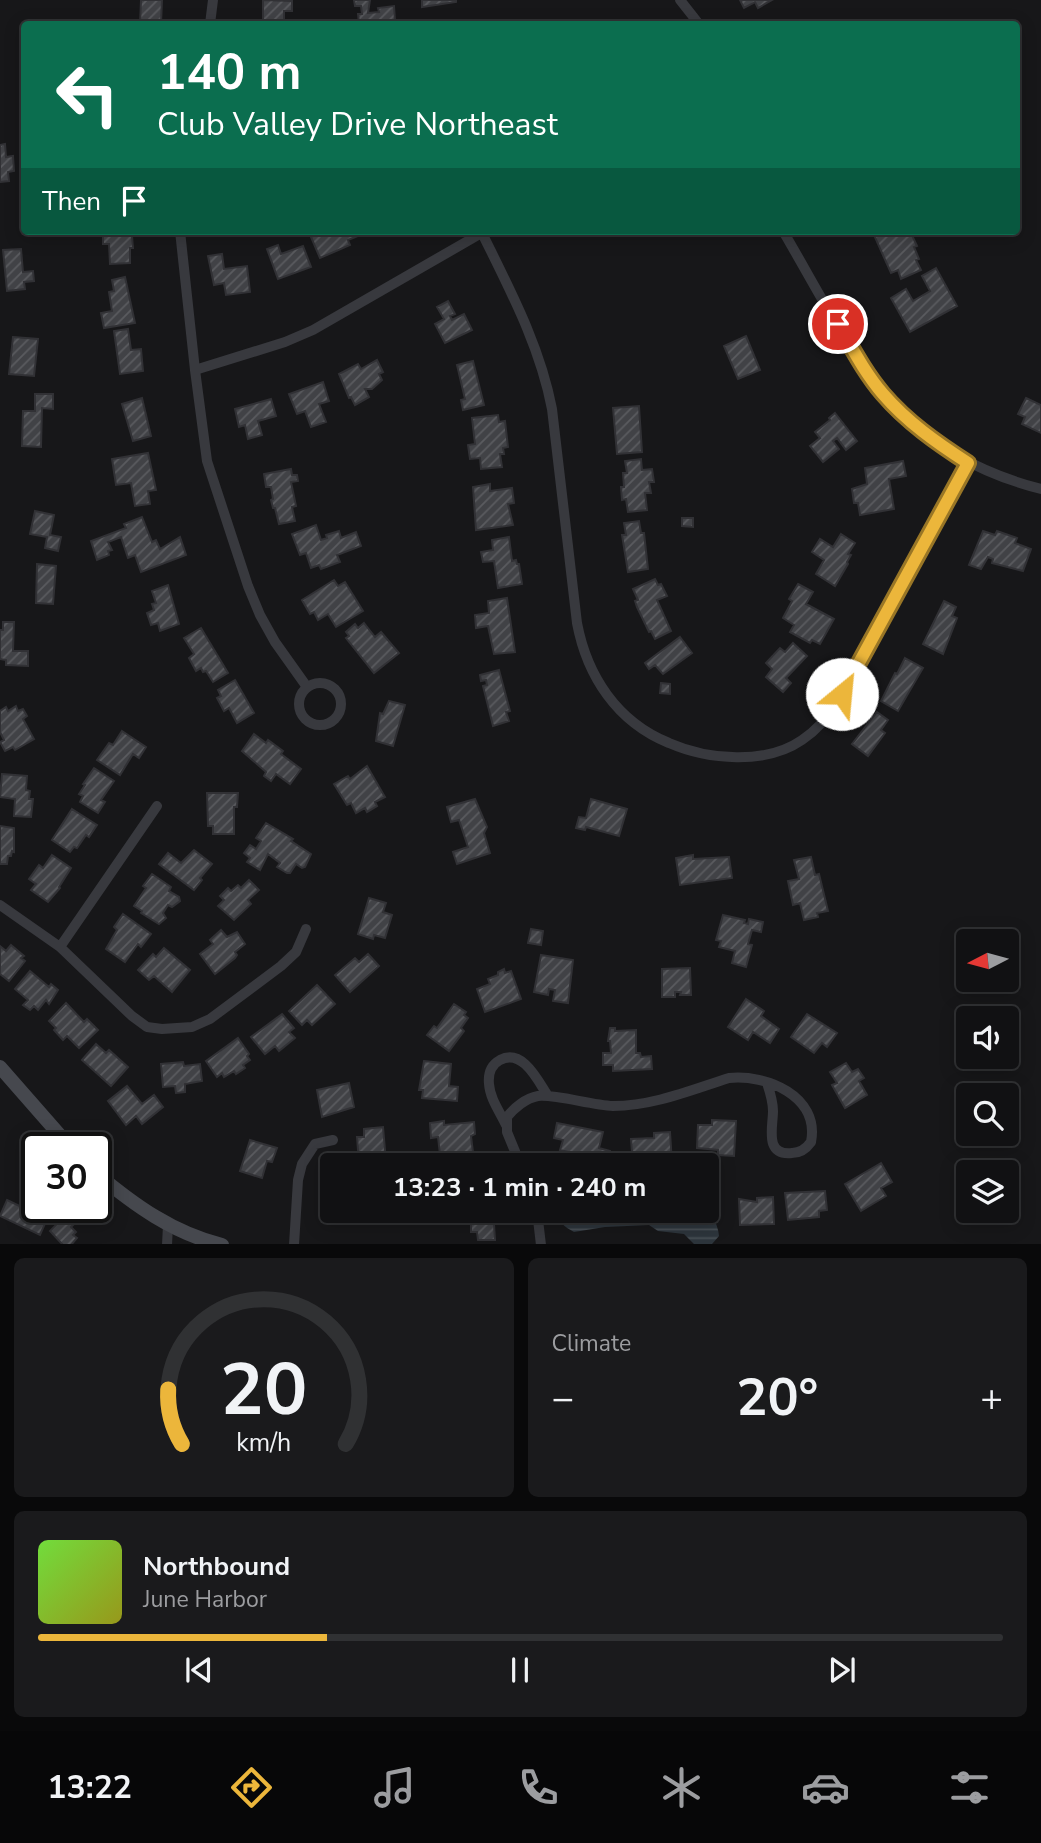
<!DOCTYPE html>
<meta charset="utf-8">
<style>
body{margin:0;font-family:"Nunito Sans",sans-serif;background:#1a1a1c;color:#f1f3f6;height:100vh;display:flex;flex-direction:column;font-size:26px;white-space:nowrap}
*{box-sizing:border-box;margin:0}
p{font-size:23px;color:#9c9da0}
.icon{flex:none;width:38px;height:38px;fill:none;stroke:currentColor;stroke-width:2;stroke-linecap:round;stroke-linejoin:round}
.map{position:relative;height:1244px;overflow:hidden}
.details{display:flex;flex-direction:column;gap:14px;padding:14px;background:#09090a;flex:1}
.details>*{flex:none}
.guide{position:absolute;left:21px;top:21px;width:999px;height:214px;border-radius:7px;box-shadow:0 4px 18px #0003,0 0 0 2px #303133;background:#0b6e4f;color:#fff;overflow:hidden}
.needle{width:46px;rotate:264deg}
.tools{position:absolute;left:956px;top:929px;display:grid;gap:14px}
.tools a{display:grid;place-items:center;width:63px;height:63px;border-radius:7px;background:#111113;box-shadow:0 4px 18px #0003,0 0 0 2px #303133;font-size:35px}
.speed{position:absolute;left:21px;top:1132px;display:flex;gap:14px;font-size:35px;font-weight:700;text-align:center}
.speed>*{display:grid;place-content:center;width:91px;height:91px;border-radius:50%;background:#111113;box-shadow:0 4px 18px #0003,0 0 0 2px #303133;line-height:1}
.speed .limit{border:4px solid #111;border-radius:10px;background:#fff;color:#111}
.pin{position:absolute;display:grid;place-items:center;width:60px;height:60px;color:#fff;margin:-30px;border:4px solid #fff;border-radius:50%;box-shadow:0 2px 7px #0007}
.me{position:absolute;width:77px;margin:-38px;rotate:28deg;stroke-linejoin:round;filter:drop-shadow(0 0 5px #0008)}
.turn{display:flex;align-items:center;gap:24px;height:147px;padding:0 21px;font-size:32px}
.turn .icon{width:91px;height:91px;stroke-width:2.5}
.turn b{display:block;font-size:49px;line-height:60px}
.then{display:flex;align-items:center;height:66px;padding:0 21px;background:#0003;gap:14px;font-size:26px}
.big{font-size:52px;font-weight:700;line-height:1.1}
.details .card{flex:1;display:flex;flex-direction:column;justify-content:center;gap:10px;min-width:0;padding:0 24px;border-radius:10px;background:#1a1a1c}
.details .dial{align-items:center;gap:0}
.dial svg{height:182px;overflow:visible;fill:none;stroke:#303133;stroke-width:7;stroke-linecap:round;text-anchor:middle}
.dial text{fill:#f1f3f6;stroke:none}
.song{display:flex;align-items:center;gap:21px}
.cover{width:84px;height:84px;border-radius:10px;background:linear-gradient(135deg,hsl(100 70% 55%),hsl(60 70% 35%))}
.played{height:7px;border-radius:4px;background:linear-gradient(90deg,#ecb63b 30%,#303133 30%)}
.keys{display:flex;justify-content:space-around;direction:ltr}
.heat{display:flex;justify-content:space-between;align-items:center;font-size:38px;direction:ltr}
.details .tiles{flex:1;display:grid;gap:14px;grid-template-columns:1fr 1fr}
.card:last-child{grid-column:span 2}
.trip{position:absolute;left:320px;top:1153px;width:399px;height:70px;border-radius:7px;background:#111113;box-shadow:0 4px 18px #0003,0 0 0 2px #303133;font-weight:700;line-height:70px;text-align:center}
.menu{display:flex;height:112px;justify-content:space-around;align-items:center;background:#070708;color:#9c9da0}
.menu .icon{width:49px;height:49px}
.menu .active{color:#ecb63b}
.menu b{font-size:32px;color:#f1f3f6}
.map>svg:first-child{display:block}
.water{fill:url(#water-rules)}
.building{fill:url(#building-hatch);stroke:#313135;stroke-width:2}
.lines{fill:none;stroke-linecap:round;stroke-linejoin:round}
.minor{stroke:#38393e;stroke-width:10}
.secondary{stroke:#46484e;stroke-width:14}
.route-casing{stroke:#997626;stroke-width:18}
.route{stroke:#ecb63b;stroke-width:12}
</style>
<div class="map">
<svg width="1041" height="1245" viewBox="0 0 1041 1245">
<defs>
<pattern id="water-rules" width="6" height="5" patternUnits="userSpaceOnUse" patternTransform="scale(1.75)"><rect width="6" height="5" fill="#2d353c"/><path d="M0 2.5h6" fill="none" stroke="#495056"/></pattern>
<pattern id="building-hatch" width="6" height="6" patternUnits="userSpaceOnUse" patternTransform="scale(1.75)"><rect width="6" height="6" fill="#414246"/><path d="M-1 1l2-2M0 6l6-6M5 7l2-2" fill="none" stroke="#5a5b5f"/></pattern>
</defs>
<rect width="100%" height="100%" fill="#171719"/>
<path class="water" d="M707,1196L710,1199C709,1214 718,1222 719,1236L712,1244H694L684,1234L658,1231L649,1225L605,1227L574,1232C565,1227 557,1222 557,1211H707Z"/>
<path class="building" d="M141,0H162L161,24H140Z
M263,0L292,1V11H284V24H263Z
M354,0H370L368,13L379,12L378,8L394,6L395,20H403V22H408L409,24H359L358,14H362L361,6H355Z
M422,0H456V2L422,7Z
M740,0H772L758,8L755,2L744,8Z
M5,144L6,157L13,156L14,171L8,172L9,181L0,182V145Z
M103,231H129L130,236H132L133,248H130V263L110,264L109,244H103Z
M326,231H356L358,236L348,240L350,245L320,258L311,237Z
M882,231H910L917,246L914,247L919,259L916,260L921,270L901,279L898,270L891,273L874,235Z
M278,245L281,254L303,246L311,267L278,279L267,249Z
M21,249L23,272L33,271L34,281L24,282L25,289L7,291L3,250Z
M222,254L224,269L247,266L250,292L226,295L224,283L214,285L208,256Z
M936,268L957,306L910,332L891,298L906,289L913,301L930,291L922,276Z
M125,277L135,323L104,328L101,313L112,311L109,292L114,291L112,280Z
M448,301L455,314L450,316L452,320L464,314L472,330L445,343L435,324L444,319L437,307Z
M128,329L131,350L141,349L143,371L120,374L114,331Z
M746,336L760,370L738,379L724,346Z
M13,337L38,339L34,376L9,374Z
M377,360L383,372L379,374L382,380L372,389H365L369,397L355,405L351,397L349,398L339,374L358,364L361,369Z
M473,361L484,405L463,410L461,400L465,399L457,365Z
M323,382L329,401L319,404L326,422L311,427L305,411L297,414L289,394Z
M35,394H53V409L42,408L41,447L22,446L23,411H35Z
M142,398L151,436L133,441L122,404Z
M1026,398L1041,405V433L1022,424L1025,417L1018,414Z
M271,399L276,416L258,421L262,435L248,439L245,425L239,427L235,409Z
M639,406L642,452L617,454L613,408Z
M835,413L857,441L846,450L837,438L833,441L839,449L823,462L810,446L820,438L815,432L830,420L829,418Z
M498,415L499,422L505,421L508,447L503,448L504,454H500L502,467L481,469L480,458L470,459L468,445L475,444L472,418Z
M148,453L156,490L148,491L150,504L135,506L131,483L116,485L112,459Z
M641,459L642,470L652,469L654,482H649L651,493H645L647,510L628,512L626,499L622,500L621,487H624L623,473H627L625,461Z
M903,461L906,476L889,479L894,509L860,515L858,503H854L852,489L867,484L865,468Z
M291,469L292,475H297L298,481L291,482L296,506L292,507L295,521L279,524L275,508H273L271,500L273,499L271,487H266L264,474Z
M490,484V491L512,488L514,503L508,504L513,525L476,530L473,487Z
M35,511L54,515L50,535L61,537L58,551L45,548L47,537L30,534Z
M142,517L152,542L156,540L160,549L180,537L186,555L141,572L135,555L128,558L121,537L108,542L112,550L108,551L109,555L97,560L91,541L126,528L124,524Z
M682,518H693V527L682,526Z
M639,521L641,533H644L648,569L628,572L622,535H626L624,523Z
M316,525L321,540L327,538L326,535L339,531L341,538L356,532L361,546L337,555L340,562L321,569L319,565L311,568L306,553L300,555L292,534Z
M983,531L995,535L997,531L1017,538L1015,543L1031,549L1023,571L992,563L993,559L988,557L981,569L969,565Z
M841,534L855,543L848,554L851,555L847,562L848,564L835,586L816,574L824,560L812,552L820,539L833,547Z
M509,537L512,561L516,560L517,564H519L522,584L498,588L494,561L483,562L481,552L493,550L492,540Z
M37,564L56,566L53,604L36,603Z
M655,579L658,585L661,584L667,596L657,600L671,631L655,639L651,631L649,632L637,607L635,601L638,600L633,589Z
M334,580L338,586L345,582L363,611L336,627L328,614L318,620L314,612L310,614L302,600Z
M798,584L813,592L806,604L834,619L820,644L812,640L810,643L790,632L794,625L783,618L792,601L789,599Z
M168,585L179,624L160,631L158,623L151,625L147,613L154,610L152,604L156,603L152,591Z
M507,598L515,652L494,654L488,626L476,628L475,615L489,613L488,601Z
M944,601L956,607L952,616L957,618L943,654L923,644Z
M3,622H14L13,651H28V666L6,665V660L0,659V630H3Z
M364,623L375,637L381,632L399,653L374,673L346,638L349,636L346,632L355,624L358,628Z
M201,628L228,673L213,682L206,671L203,672L201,668L196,671L189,658L194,654L184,638Z
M680,637L692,653L663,674L655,665L649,669L645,663Z
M793,643L807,656L786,678L791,683L783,692L766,677L772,669L766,663L780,648L785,652Z
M905,658L923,668L898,711L881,701L895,673L897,674Z
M499,670L510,711L506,712L509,721L493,726L483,686L487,685L486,680L481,681L480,675Z
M235,680L254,713L237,723L229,708L224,711L217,698L221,696L218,690Z
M661,683L670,684V694L660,693Z
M389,701L405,705L393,746L376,741L380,713L383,714Z
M16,706L18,711L23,709L27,716L23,719L34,739L15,750L13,747L5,751L0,742L4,740L0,732V711L6,707L8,711Z
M877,712L888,720L881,730L885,733L868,756L852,744Z
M122,731L146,747L139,758L133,754L120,775L97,760L109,743L113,745Z
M254,734L266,743L268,740L283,751L281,754L301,769L290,784L276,774L271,781L264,776L266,772L242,751Z
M367,766L385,797L375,802L377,806L367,812L365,808L356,813L351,803L347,805L334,784L348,776L350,779Z
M94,768L114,781L101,800L105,802L98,813L80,802L83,796L79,794L85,785L83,784Z
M2,774L27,776L26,790L30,791L29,799H33L31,817L14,816L15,799L0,797Z
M207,793H238L237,807H234V834H213V826H208Z
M475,799L487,827L484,833L490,853L457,864L453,852L468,847L459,820L451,822L447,807Z
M591,799L627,809L619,836L586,827L585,830L576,828L579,817L586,818Z
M72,809L97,825L89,837L86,835L77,848L74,847L70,852L52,840Z
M266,823L293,839L291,841L311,854L305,867L302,868L296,864L290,873H287L277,867L280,863L268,854L260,870L247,862L250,858L244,853L250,845L256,849L261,841L256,838Z
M0,826L14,828V852L12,851L11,856H8L7,864H0Z
M194,850L212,864L200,878L202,880L194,890L159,864L168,853L181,863Z
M52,855L71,868L59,887L60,888L48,902L31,890L36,884L29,879L39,865L43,868Z
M693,855V859L729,857L732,878L680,885L676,858Z
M811,857L815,875L819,874L828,911L817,913L818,917L804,920L800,903L793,905L788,881L799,879L794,860Z
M152,874L171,887L169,891L179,897L180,901L172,907L168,905L163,913L166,918L159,924L141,913L142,911L134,906L146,888L143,886Z
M249,880L259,890L248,900L251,904L234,920L218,906L224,900L220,896L228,888L231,891L238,885L241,888Z
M369,898L386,903L383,912L392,915L385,938L374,935L373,939L358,934Z
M123,914L151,934L141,947L138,944L125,962L106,949L117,930L114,927Z
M723,915L745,920L744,923L748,924L749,919L763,922L761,932L752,930L748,944L752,945L746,967L732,963L735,951L719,947L721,941L716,940Z
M531,929L543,931L541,945L528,943Z
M221,930L227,937L237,932L245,944L235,952L237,955L235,958L215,974L200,954L213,944L210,940Z
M11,945L24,956L21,958L25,961L9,981L0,974V946L6,951Z
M164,948L190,970L172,992L154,976L149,980L138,970L153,954L156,957Z
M368,954L379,966L350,992L335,975L355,958L359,962Z
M541,955L573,960L568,1003L553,1001L555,990L549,989L548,995L534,992Z
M690,968L691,995H680L681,992H675V997H662V969Z
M504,969L505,973L511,971L521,999L485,1012L477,989L490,984L488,979L498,975V972Z
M30,971L49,987L51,984L58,990L49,1004L46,1000L38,1010L34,1006L30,1010L23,1005L28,1000L15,989Z
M317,985L335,1004L312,1025L307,1020L302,1025L289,1011Z
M746,999L764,1011L761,1016L779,1029L770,1043L753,1032L748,1040L728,1027Z
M66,1003L84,1022L87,1019L98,1030L79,1048L67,1036L63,1040L54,1030L56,1028L49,1021Z
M454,1004L466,1012L464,1015L468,1018L461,1028L464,1031L449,1051L427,1035L434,1026L437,1028Z
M282,1014L294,1028L289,1032L295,1038L279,1051L275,1046L265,1054L251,1037Z
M807,1014L837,1033L827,1047L822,1043L814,1053L791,1037Z
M610,1028H615V1031L636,1030V1053H640L641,1057L651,1056L652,1069L613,1071V1065H603V1053H611L610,1041H608Z
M238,1038L249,1054L247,1056L250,1060L243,1065L245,1068L236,1074L234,1071L224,1077L222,1073L217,1077L206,1061Z
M96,1044L106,1053L109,1050L128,1067L111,1086L82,1060Z
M424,1061L451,1064L449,1086L458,1087L457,1101L422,1098L423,1090H419Z
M183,1062L184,1066L200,1064L202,1081L185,1084V1092L176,1093L175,1086L163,1087L161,1064Z
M846,1063L852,1072L858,1069L864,1078L859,1081L867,1095L845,1108L832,1085L837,1083L830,1072Z
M349,1083L354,1107L322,1117L317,1090Z
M127,1086L142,1104L154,1095L163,1107L142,1124L136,1116L126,1125L108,1101Z
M712,1120L736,1121L734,1156L718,1155V1150L697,1148L698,1125H712Z
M444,1121V1125L474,1122L475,1134L471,1136L473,1152L440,1155L438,1137L431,1138L430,1123Z
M557,1123L603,1132L599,1148L610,1151L608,1162L560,1150L563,1140L554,1138Z
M383,1127L386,1161L359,1163L357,1137H364V1129Z
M670,1132L672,1163H659V1166H633L631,1139L654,1138V1133Z
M250,1140L277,1148L272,1162L267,1161L262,1178L240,1171Z
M881,1163L892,1182L881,1188L886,1196L861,1211L845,1184Z
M825,1191L827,1210L819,1211V1217L788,1220L785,1193Z
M773,1197L774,1224L740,1225L739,1199L757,1202V1198Z
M7,1200L47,1219L40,1235L0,1216Z
M471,1211H498V1224H494L495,1240H478L477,1232H471Z
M69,1212L77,1221L71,1227L76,1232L73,1235L77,1238L71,1245H63L50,1231Z"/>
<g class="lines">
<path class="minor" d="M680,0L699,24
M210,24L213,0
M180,231L195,370L207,461L248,586L260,615L275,642L307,687
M783,231C854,352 892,451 1041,489
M482,233C510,290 540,346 552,409L577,623C587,676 617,722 669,743C708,760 766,765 802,740C841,714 860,661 881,622C910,569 939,516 968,463
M195,370L285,342L313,330L485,231
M299 704a21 21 0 1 1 42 0a21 21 0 1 1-42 0Z
M0,905L60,947L132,1016L147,1027L162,1029L192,1027L210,1019L281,966L296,952L306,929
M60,947L157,806
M506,1125C500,1112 490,1099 489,1084C488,1074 491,1065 500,1060C523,1048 538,1081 548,1096
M521,1166L507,1132V1117C514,1108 526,1098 538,1096C555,1094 591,1105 613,1106C653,1106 691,1090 729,1078C766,1074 820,1096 811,1142C806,1149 800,1153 792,1153C764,1156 773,1127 773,1111C773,1101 770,1092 767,1083
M537,1211L541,1245
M167,1245L168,1225
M294,1245L298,1180L302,1164L315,1144L333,1140"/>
<path class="secondary" d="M0,1067L71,1148
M96,1173C134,1205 173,1233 222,1245"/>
</g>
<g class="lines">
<g class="route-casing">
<path id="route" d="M838,324C852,348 865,373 883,394C907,422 937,443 968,463L842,694"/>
</g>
<use href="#route" class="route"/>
</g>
</svg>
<div class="tools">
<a><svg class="needle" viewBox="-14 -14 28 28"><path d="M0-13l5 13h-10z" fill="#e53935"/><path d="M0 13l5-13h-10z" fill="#9c9da0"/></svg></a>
<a><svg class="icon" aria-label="sound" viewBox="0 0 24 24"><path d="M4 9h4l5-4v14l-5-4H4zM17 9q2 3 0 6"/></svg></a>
<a><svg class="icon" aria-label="search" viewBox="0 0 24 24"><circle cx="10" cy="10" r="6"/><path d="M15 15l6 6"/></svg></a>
<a><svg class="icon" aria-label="layers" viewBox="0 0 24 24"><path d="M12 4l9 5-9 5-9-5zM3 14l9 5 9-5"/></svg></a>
</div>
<div class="speed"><div class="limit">30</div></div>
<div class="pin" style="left:838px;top:324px;background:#d93025"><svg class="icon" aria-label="arrive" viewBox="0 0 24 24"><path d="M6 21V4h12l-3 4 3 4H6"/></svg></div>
<svg class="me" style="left:842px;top:694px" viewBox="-20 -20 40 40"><circle r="19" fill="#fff"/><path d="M0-13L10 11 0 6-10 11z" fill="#ecb63b"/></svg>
<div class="trip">13:23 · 1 min · 240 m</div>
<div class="guide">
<div class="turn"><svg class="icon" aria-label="left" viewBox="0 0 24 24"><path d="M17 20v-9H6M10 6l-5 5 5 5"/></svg><div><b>140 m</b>Club Valley Drive Northeast</div></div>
<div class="then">Then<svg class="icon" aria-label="arrive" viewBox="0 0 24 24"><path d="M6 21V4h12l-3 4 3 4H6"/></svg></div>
</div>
</div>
<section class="details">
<div class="tiles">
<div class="card dial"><svg viewBox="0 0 100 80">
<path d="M14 69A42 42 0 1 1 86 69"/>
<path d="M14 69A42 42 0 0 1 8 45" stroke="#ecb63b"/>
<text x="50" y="56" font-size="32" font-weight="700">20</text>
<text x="50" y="72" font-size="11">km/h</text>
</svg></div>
<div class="card"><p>Climate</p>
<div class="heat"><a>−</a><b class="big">20°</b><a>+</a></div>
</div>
<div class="card">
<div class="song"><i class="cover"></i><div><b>Northbound</b><p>June Harbor</p></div></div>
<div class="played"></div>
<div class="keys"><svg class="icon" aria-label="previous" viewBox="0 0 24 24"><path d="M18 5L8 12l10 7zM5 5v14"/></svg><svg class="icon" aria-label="pause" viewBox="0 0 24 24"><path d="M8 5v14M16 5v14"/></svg><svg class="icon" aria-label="next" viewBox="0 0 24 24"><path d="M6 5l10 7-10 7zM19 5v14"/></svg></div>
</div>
</div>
</section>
<nav class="menu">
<b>13:22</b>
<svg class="icon active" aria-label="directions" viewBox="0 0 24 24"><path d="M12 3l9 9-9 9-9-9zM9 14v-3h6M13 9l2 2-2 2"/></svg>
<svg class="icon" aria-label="music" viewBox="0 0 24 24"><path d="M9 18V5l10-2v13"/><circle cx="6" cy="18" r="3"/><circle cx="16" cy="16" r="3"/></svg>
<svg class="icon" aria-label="phone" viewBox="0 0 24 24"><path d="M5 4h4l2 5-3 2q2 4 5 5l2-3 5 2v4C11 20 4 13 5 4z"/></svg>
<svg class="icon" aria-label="climate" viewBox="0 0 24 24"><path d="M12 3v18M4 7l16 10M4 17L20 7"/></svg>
<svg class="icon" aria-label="car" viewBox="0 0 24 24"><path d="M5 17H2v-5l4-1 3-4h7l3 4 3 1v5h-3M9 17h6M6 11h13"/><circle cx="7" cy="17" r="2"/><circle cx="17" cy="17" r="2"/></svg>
<svg class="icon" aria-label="filters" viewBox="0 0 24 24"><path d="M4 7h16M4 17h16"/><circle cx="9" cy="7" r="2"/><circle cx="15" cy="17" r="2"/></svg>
</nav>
